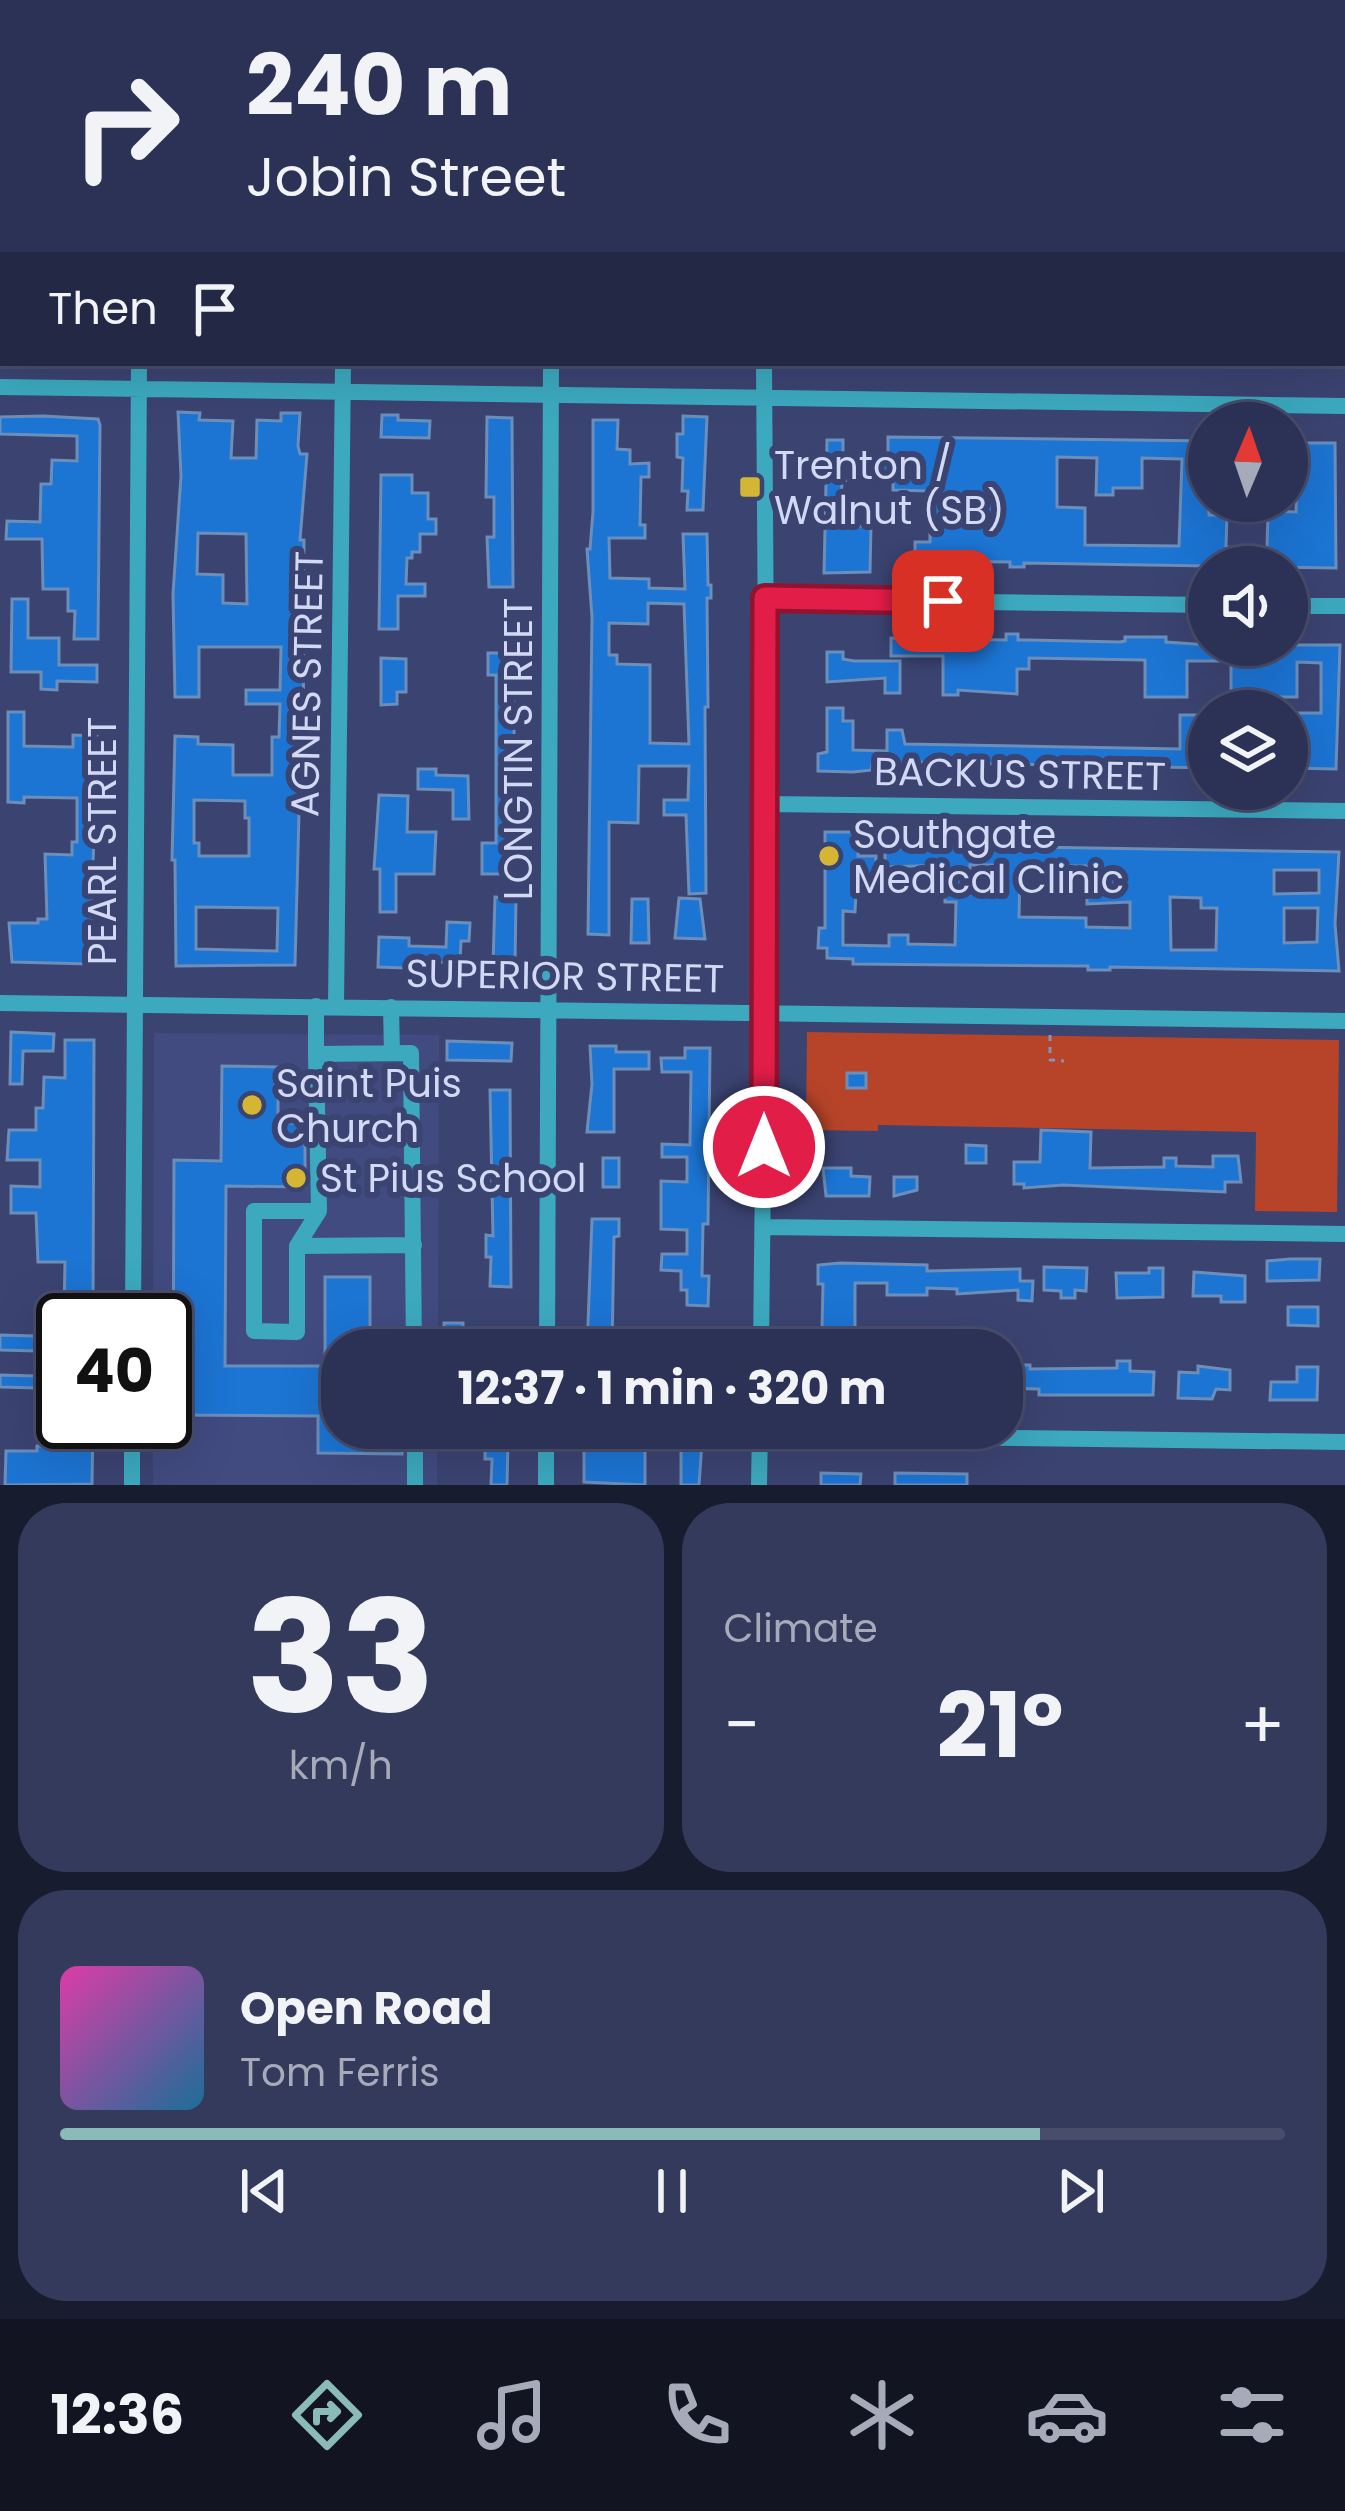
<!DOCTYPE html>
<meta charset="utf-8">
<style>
body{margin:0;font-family:Poppins,sans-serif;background:#343a5b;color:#f1f3f6;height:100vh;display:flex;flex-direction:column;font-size:45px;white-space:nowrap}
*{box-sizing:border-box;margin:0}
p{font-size:39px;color:#a6aab9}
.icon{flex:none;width:66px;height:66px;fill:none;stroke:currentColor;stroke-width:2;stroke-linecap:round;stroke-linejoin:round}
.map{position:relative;height:1485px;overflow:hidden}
.sheet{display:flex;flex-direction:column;gap:18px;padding:18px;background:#181c2f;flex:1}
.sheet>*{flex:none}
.guide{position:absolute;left:0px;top:0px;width:1347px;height:366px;box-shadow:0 12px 48px #0002,0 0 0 3px #484d6c;background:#2c3255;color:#f1f3f6;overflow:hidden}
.needle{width:78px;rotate:2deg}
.controls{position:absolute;left:1188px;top:402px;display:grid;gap:24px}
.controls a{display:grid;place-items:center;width:120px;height:120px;border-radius:50%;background:#2c3255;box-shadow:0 12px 48px #0002,0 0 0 3px #484d6c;font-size:60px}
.speed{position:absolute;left:36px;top:1293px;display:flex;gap:24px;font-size:60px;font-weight:700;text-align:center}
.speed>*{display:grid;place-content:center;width:156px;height:156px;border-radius:50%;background:#2c3255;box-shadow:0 12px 48px #0002,0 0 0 3px #484d6c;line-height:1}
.speed .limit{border:6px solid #111;border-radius:18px;background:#fff;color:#111}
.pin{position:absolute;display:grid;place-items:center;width:102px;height:102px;color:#fff;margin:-51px;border-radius:24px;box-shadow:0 6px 18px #0006}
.me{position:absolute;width:132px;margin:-66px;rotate:0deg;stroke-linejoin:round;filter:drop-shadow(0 0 9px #0008)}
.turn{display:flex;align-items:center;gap:42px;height:252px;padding:0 48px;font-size:54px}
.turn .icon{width:156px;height:156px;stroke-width:2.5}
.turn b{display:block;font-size:84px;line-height:102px}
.then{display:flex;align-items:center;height:114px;padding:0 48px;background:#0003;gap:24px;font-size:45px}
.big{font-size:90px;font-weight:700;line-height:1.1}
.sheet .tile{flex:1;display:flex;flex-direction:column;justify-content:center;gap:18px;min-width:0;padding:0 42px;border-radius:48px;background:#343a5b}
.sheet .dial{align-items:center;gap:0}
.dial b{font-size:156px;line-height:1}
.song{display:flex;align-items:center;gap:36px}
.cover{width:144px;height:144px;border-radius:18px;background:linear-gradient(135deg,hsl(320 70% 55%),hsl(200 70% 35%))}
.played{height:12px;border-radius:6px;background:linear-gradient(90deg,#8bbbb9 80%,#484d6c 80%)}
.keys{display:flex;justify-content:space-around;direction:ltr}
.heat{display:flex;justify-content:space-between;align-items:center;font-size:66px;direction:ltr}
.sheet .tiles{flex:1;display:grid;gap:18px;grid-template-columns:1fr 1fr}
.tile:last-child{grid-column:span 2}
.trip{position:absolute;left:321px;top:1329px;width:702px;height:120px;border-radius:48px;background:#2c3255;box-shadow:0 12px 48px #0002,0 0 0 3px #484d6c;font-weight:700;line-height:120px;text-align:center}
.tabs{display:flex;height:192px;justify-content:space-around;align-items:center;background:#121422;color:#a6aab9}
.tabs .icon{width:84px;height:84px}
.tabs .current{color:#8bbbb9}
.tabs b{font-size:54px;color:#f1f3f6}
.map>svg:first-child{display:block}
.built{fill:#414b80}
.green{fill:#b74429}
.building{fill:#1c74d3;stroke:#6b8ebb;stroke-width:3;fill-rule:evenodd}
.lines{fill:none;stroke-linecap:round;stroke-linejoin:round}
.path{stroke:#8991b6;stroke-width:3;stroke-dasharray:6 6;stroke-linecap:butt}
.minor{stroke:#3ca9bf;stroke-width:16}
.route-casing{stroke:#92132f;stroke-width:30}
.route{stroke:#e11d48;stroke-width:21}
.poi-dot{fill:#d5b534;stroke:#3b4371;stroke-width:4.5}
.labels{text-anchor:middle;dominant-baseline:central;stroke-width:12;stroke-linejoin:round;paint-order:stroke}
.poi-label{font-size:39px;fill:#d2d9f5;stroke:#3b4371;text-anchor:start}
.street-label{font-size:39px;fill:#d2d9f5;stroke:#3b4371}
</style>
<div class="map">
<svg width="1345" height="1485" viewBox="0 0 1345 1485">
<rect width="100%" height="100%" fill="#3b4371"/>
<path class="built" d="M879,0H1345V95L1344,3H879Z
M154,1033L439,1035L438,1350H342V1428H437V1485H153V1422H165V1320H153Z"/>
<path class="green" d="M807,1032L1339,1040L1337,1212L1255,1211L1256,1132L878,1125V1131L806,1130Z"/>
<path class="building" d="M178,412L200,413L199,420L233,421L231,458H256L257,420L281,421V413H300L298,446L300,454H307L300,540H304L303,803L299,813L295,965L176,966L175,860H172L175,736L198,737V744L233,745V775H272V737H279L280,704H246V690H280L281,647H199V697H175L173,594L181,476ZM198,533L246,534L247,604L223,603V575L197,574ZM194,800L245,801V818H249V856H199V843H194ZM196,907L278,908L277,951L196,949Z
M382,415H398V420L430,421L429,438L381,437Z
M43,416L98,419L100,425L98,639H74L75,611H68V589H43L42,539H6L7,521L40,522L41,484H51L52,460L77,461V436L0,434V417Z
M683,416L707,417L703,510H687L688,491H682L683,458L677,457V434H683Z
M487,417L512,418L513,587H489L487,537H494V497H486Z
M593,420H618L617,449L630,450V464L649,463V477H641L640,525H645V538H609L610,578L649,579V588L685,589L683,534H707L708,585H711V598H707L708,707H705L706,893L689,894L686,815H664V800H688L689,766H639L638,823L609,822V935L588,934L592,617L587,549H590L593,512ZM648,603L684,604L689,744L650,743V665L617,664V655H609V623L648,624Z
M888,437L1209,441V515H1227L1226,547L1267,548L1268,511L1296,512L1297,472H1288L1289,443H1335L1336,568L1024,563V567H1010V562L915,561V542H930V491L893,490V476L849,475V480L842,481L841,505H846V526H871L870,572L824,573L827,440H843V455H849V459H888ZM1057,457L1097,458L1096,495H1113V488H1142V458L1182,459L1179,546L1085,545V508L1057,507Z
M381,475H412V493H428V519H436V534H420V552H412V558H407L406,584H425V596H398V629H379Z
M12,599H28V638H59V665H97V682L57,681V690L41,689V672H11Z
M1006,634H1018V640H1029L1120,642L1125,641V637H1166V642L1209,645H1340L1336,769L1288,768V750H1297V713H1321V663L1297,662V697H1231V661H1187V697H1145V660L1029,658V669H1017V694L958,690V695H943V656H891V638L1006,640Z
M827,652H843V659L854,661H900V693H885V678L827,682Z
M488,653H514V845H507V874H482V843H496V675H488Z
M381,658L406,659V692H397V704L381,705Z
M827,708H843V721H853V750L887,751V730H902L905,744L1180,749V715H1201L1200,749H1209V768L903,762V765H872V770L853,772L818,771V754L827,752Z
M8,712H24V746L73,747V735L97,736L90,964L12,962L9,923H38V919H47L45,854L72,855V842H77V798L24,797V803L8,802Z
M418,769H436V775L468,776L469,819H453V790L418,789Z
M379,795L408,796L407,832H436L434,874H396V912H380V869H374Z
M825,832H859L858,856H876L875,894H856L855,912L843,911V945L889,946V935H908V944L955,945L956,902H945L944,865L885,867V849L970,846L1339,852L1335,924L1339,971L1110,967V970H1088V966L853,964V959L827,958V948H818L819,928H825ZM970,865H1004L1003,888H970ZM1020,866H1087V904L1130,902V928L1086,927V918L1019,917ZM1274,870H1319V893L1274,894ZM1170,897L1201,898V908H1217L1216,950H1171ZM1284,908H1318L1317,942L1284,943Z
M495,897L516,898L515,964H493Z
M679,898L700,899L705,939L675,938Z
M632,899H648L649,943H631Z
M447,922L470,923L469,941H461L460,963L433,962V969L378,967L379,937L409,938V946L446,947Z
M11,1032L54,1034L53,1051H23L22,1084H10Z
M65,1040H94L93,1314L64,1313L65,1262H38L36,1213H11V1186L40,1187V1160H7L9,1130H36V1108H43L44,1077L65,1078Z
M447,1041L512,1043L511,1061L447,1060Z
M590,1046H616V1052H649V1069H614V1132H587L592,1084Z
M685,1048H710L708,1224H703L702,1276H709L708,1306L687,1305V1290H681V1271L661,1270L662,1254H687V1230L661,1229V1181L687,1182V1157H662V1144L690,1145L691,1072H662L661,1058H685Z
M222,1066L278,1067V1123H305V1187L226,1186L225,1366H325V1277H370V1350H342V1428H402V1454L318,1453V1416L173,1415L174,1160L221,1161Z
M847,1073H866V1088H847Z
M490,1090H510L511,1287L490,1286L491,1257H486V1235L493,1236Z
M1041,1130L1091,1132L1090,1168L1164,1167V1158H1176V1166L1213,1167V1156H1238L1241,1182H1225V1192L1063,1185L1024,1188V1184H1014V1162H1040Z
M966,1145L986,1146V1163H966Z
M603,1158H619V1187H603Z
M823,1168H851V1176L870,1177L869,1196H826Z
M894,1177H917V1190L894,1196Z
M592,1219H619V1236L614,1237L612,1350H587Z
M1290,1259H1320L1319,1280L1267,1281V1261Z
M840,1263L927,1265V1271L1020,1269V1281H1033L1032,1301L1018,1300V1290L957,1294V1289L927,1288V1295H887V1283H855V1330H866V1350H816L817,1329H822L823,1284H818V1265Z
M1044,1267L1087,1268L1086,1291L1075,1290V1298H1061V1291L1044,1290Z
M1149,1268H1163V1297L1117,1298L1116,1273H1149Z
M1194,1272L1245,1276V1302H1221V1296H1193Z
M37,1303H53L51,1376L63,1377V1387L51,1388V1405H37V1388L0,1387V1375L37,1376V1351L0,1350V1335L36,1336Z
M1288,1307H1318V1326L1288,1325Z
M444,1323H463V1349H444Z
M686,1332H702V1350H686Z
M1117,1361H1130V1371L1154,1372L1153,1395H1039V1389L1002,1388L1003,1365H1030V1369L1117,1368Z
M1198,1366L1230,1370V1390L1216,1389L1212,1399L1178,1398L1179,1372L1198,1373Z
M1297,1367H1318L1317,1400H1270L1271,1382H1297Z
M64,1422H93L92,1484L5,1485L6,1451H37V1446H63Z
M485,1428H502V1443H508L507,1485H491L492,1459H485Z
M681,1428H703L699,1485H681Z
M584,1434H607V1443L645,1444V1485L584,1482Z
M821,1473L861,1474L860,1485H821Z
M895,1473L967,1474V1485H895Z"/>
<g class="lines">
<path class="path" d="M1050,1035V1060L1064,1061"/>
<path class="minor" d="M89,0L92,3
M1327,0V3
M51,3L53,0
M123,3L126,0
M139,3V0
M344,3V0
M551,3V0
M764,3V0
M1344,53L1345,54
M0,55L3,52
M0,128L3,125
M1344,199H1345
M0,387L1345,406
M765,599L1209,605
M1287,606H1345
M767,804L1345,811
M0,1003L1345,1021
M336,1007L343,363
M391,1007L392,1053
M316,1054V1006
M319,1211H254V1331L297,1332V1246L319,1211L316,1054L411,1053L414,1350
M763,1227L1345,1234
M297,1246L414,1245
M133,1320L139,363
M547,1350L551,363
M761,1350L767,804L764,363
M415,1428V1485
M760,1435L1345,1442
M132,1485V1422
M546,1485V1428
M759,1485L760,1429"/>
</g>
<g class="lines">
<g class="route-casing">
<path id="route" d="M764,1147L765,598L943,601"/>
</g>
<use href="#route" class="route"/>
</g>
<g class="poi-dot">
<rect x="738" y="475" width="24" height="24" rx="6"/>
<circle cx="829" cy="856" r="12"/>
<circle cx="252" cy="1105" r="12"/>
<circle cx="296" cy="1178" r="12"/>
</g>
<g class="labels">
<g class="poi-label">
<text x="774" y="465">Trenton /<tspan x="774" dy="45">Walnut (SB)</tspan></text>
<text x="853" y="834">Southgate<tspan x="853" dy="45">Medical Clinic</tspan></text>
<text x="276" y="1083">Saint Puis<tspan x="276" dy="45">Church</tspan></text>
<text x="320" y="1178">St Pius School</text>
</g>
<g class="street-label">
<text transform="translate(307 684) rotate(-89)">AGNES STREET</text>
<text transform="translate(518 749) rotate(-90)">LONGTIN STREET</text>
<text transform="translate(1020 774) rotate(1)">BACKUS STREET</text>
<text transform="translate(102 841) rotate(-90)">PEARL STREET</text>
<text transform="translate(565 976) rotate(1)">SUPERIOR STREET</text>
</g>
</g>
</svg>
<div class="controls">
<a><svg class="needle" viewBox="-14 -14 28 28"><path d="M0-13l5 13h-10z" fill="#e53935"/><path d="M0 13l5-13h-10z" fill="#a6aab9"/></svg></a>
<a><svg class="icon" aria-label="sound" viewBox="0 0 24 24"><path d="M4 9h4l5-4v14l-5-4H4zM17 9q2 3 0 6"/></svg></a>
<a><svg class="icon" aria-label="layers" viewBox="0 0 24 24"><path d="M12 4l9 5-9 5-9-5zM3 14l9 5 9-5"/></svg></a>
</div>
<div class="speed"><div class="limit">40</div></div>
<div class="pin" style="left:943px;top:601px;background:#d93025"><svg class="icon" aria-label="arrive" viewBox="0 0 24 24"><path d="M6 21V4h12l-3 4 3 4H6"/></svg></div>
<svg class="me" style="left:764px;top:1147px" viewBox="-20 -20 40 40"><circle r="17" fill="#e11d48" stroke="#fff" stroke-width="3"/><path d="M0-11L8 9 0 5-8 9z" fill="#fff"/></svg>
<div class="trip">12:37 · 1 min · 320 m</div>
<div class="guide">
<div class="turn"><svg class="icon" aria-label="right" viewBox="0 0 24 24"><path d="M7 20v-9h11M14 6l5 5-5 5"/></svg><div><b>240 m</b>Jobin Street</div></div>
<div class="then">Then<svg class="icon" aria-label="arrive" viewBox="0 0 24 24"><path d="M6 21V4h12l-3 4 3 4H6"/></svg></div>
</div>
</div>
<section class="sheet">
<div class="tiles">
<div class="tile dial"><b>33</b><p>km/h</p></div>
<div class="tile"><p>Climate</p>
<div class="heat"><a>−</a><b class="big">21°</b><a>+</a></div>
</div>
<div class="tile">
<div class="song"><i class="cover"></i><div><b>Open Road</b><p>Tom Ferris</p></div></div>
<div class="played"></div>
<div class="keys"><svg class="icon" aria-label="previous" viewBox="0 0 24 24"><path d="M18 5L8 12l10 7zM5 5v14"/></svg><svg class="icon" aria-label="pause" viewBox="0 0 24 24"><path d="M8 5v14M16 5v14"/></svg><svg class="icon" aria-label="next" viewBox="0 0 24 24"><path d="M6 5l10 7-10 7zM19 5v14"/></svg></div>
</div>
</div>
</section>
<nav class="tabs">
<b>12:36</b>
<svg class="icon current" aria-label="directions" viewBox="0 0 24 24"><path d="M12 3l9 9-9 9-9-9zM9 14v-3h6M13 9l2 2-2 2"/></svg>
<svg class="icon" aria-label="music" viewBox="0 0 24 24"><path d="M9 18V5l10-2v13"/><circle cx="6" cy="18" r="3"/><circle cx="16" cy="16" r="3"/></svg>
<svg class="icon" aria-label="phone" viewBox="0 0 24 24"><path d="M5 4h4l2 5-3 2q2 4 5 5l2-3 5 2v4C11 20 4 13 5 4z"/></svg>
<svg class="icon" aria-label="climate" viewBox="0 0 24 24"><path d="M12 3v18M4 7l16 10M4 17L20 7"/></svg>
<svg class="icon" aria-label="car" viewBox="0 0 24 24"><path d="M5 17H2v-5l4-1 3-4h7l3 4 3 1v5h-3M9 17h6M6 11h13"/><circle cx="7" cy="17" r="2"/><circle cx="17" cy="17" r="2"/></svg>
<svg class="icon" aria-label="filters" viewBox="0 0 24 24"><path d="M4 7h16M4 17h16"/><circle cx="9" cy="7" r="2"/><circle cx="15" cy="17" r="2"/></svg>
</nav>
